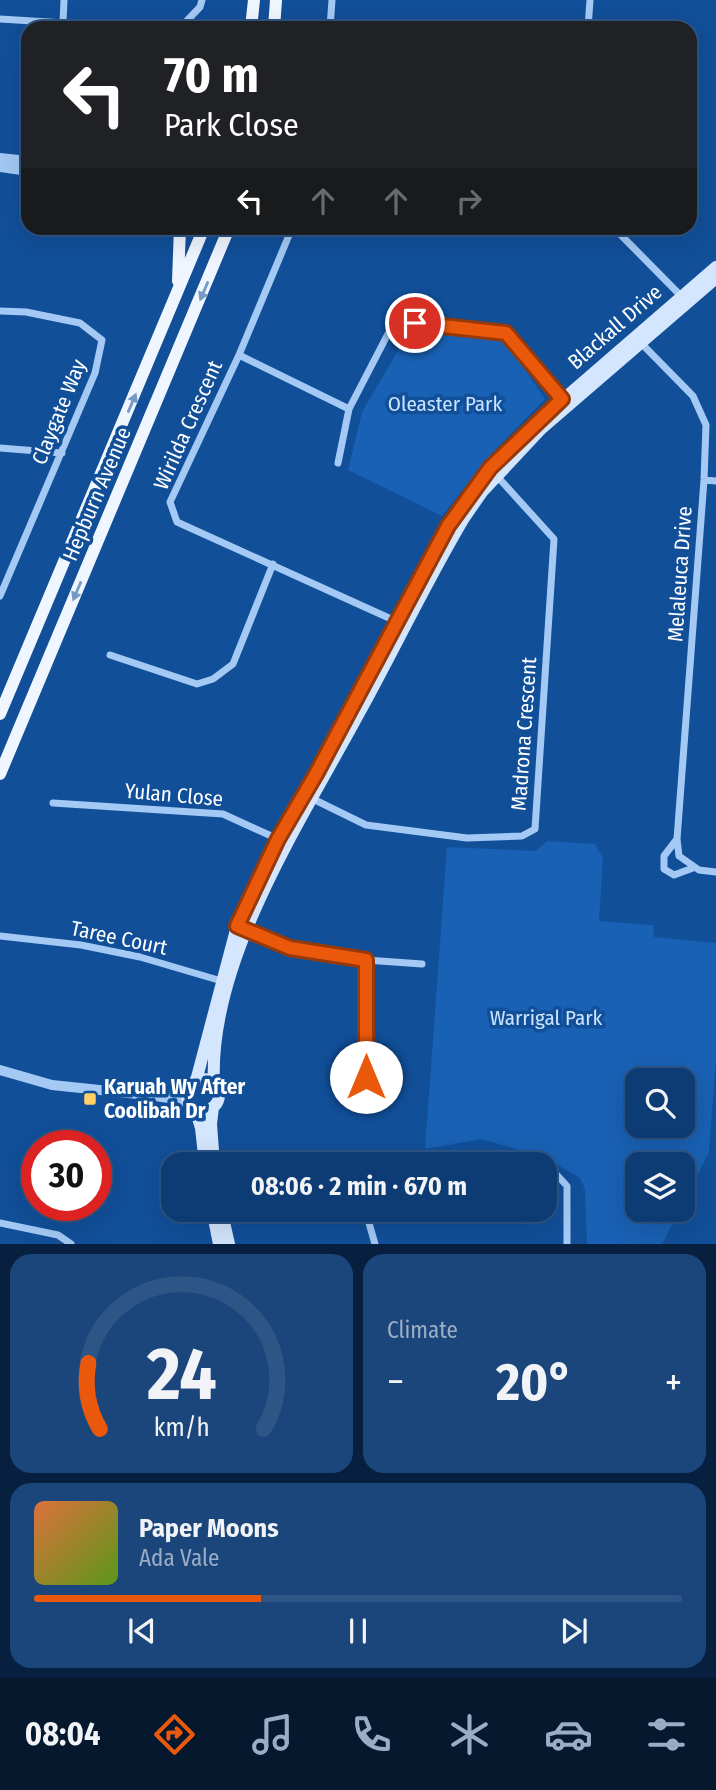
<!DOCTYPE html>
<meta charset="utf-8">
<style>
body{margin:0;font-family:"Fira Sans Condensed",sans-serif;background:#1b467b;color:#f1f3f6;height:100vh;display:flex;flex-direction:column;font-size:26px;white-space:nowrap}
*{box-sizing:border-box;margin:0}
p{font-size:23px;color:#9aadc4}
.icon{flex:none;width:38px;height:38px;fill:none;stroke:currentColor;stroke-width:2;stroke-linecap:round;stroke-linejoin:round}
.map{position:relative;height:1244px;overflow:hidden}
.drawer{display:flex;flex-direction:column;gap:10px;padding:10px;background:#07203f;flex:1}
.drawer>*{flex:none}
.banner{position:absolute;left:21px;top:21px;width:676px;height:214px;border-radius:21px;box-shadow:0 7px 28px #0002,0 0 0 2px #2d5585;background:#202124;color:#fff;overflow:hidden}
.fabs{position:absolute;left:625px;top:1068px;display:grid;gap:14px}
.fabs a{display:grid;place-items:center;width:70px;height:70px;border-radius:14px;background:#0d3b73;box-shadow:0 7px 28px #0002,0 0 0 2px #2d5585;font-size:35px}
.speed{position:absolute;left:21px;top:1130px;display:flex;gap:14px;font-size:35px;font-weight:700;text-align:center}
.speed>*{display:grid;place-content:center;width:91px;height:91px;border-radius:50%;background:#0d3b73;box-shadow:0 7px 28px #0002,0 0 0 2px #2d5585;line-height:1}
.speed .limit{border:10px solid #d22;background:#fff;color:#111}
.pin{position:absolute;display:grid;place-items:center;width:60px;height:60px;color:#fff;margin:-30px;border:4px solid #fff;border-radius:50%;box-shadow:0 2px 7px #0007}
.me{position:absolute;width:77px;margin:-38px;rotate:0deg;stroke-linejoin:round;filter:drop-shadow(0 0 5px #0008)}
.turn{display:flex;align-items:center;gap:24px;height:147px;padding:0 28px;font-size:32px}
.turn .icon{width:91px;height:91px;stroke-width:2.5}
.turn b{display:block;font-size:49px;line-height:60px}
.lanes{display:flex;align-items:center;height:66px;padding:0 28px;background:#0003;justify-content:center;gap:35px;direction:ltr}
.lanes .off{opacity:.35}
.big{font-size:52px;font-weight:700;line-height:1.1}
.drawer .tile{flex:1;display:flex;flex-direction:column;justify-content:center;gap:10px;min-width:0;padding:0 24px;border-radius:21px;background:#1b467b}
.drawer .dial{align-items:center;gap:0}
.dial svg{height:182px;overflow:visible;fill:none;stroke:#2d5585;stroke-width:7;stroke-linecap:round;text-anchor:middle}
.dial text{fill:#f1f3f6;stroke:none}
.song{display:flex;align-items:center;gap:21px}
.cover{width:84px;height:84px;border-radius:10px;background:linear-gradient(135deg,hsl(20 70% 55%),hsl(90 70% 35%))}
.played{height:7px;border-radius:4px;background:linear-gradient(90deg,#ea580c 35%,#2d5585 35%)}
.keys{display:flex;justify-content:space-around;direction:ltr}
.heat{display:flex;justify-content:space-between;align-items:center;font-size:38px;direction:ltr}
.drawer .tiles{flex:1;display:grid;gap:10px;grid-template-columns:1fr 1fr}
.tile:last-child{grid-column:span 2}
.trip{position:absolute;left:161px;top:1152px;width:396px;height:70px;border-radius:21px;background:#0d3b73;box-shadow:0 7px 28px #0002,0 0 0 2px #2d5585;font-weight:700;line-height:70px;text-align:center}
.tab-bar{display:flex;height:112px;justify-content:space-around;align-items:center;background:#05182e;color:#9aadc4}
.tab-bar .icon{width:49px;height:49px}
.tab-bar .current{color:#ea580c}
.tab-bar b{font-size:32px;color:#f1f3f6}
.map>svg:first-child{display:block}
.green{fill:#1961b4;fill-rule:evenodd}
.lines{fill:none;stroke-linecap:round;stroke-linejoin:round}
.minor{stroke:#a3c9f4;stroke-width:7}
.tertiary{stroke:#a3c9f4;stroke-width:10}
.secondary{stroke:#d3e6fd;stroke-width:12}
.primary{stroke:#f0f6ff;stroke-width:12}
.oneway{fill:#759ac7}
.route-casing{stroke:#983908;stroke-width:18}
.route{stroke:#ea580c;stroke-width:12}
.poi-dot{fill:#ffd066;stroke:#114f99;stroke-width:2.5}
.labels{text-anchor:middle;dominant-baseline:central;stroke-width:7;stroke-linejoin:round;paint-order:stroke}
.street-label{font-size:21px;fill:#fff;stroke:#114f99}
.park-label{font-size:21px;fill:#cce3fe;stroke:#114f99}
.poi-label{font-size:21px;font-weight:bold;fill:#fff;stroke:#114f99;text-anchor:start}
</style>
<div class="map">
<svg width="716" height="1244" viewBox="0 0 716 1244">
<rect width="100%" height="100%" fill="#114f99"/>
<path class="green" d="M425,327L502,336L545,399L491,454L442,516L348,470L362,412L403,342Z
M547,841L595,844L603,858L599,921L653,925L654,937L716,943V1059L709,1152L683,1204L682,1164H637V1209H680L662,1244H587L585,1189L580,1178L544,1157L482,1139L425,1149L447,847L536,851ZM637,1080H682V1125H637Z"/>
<g class="lines">
<path class="minor" d="M0,19L146,28
M63,22L64,0
M180,28L200,7L202,0
M330,28L332,0
M588,28L590,0
M292,228L239,355L170,502L177,522L400,623
M614,228L682,297
M0,311L26,312L80,323L102,340L95,373L0,596
M641,343L693,396L706,425L704,480L677,839L679,856L699,870L716,872
M239,355L349,409
M0,448L62,453
M338,463L349,409L391,328L415,322L506,333L565,401
M704,480L716,481
M110,655L197,684L213,679L233,664L273,564
M311,798L366,825L467,838L522,836L535,829L554,539L495,474
M53,803L223,814L280,840
M677,839L664,856V869L674,875L693,868
M245,930L290,948L366,960L422,964
M0,936L81,945L140,957L225,982
M366,1077V960
M422,1164C459,1158 489,1151 526,1164
M544,1170L556,1174L567,1186V1244
M365,1209L375,1244
M0,1223L58,1235L71,1244"/>
<path class="tertiary" d="M0,158L28,161
M0,167L28,171
M0,1070L52,1085L157,1096L190,1103
M159,1095L190,1087"/>
<path class="secondary" d="M187 1095a16 16 0 1 1 32 0a16 16 0 1 1-32 0Z
M196,1081L237,926L278,839L305,795L448,526L490,468L522,435L716,267
M214,1083C208,961 302,819 358,715C394,650 426,582 464,518L482,492L541,429L716,278
M213,1107L211,1124L214,1164
M195,1108L201,1128L205,1164
M212,1209L219,1244
M221,1209L229,1244"/>
<path class="primary" d="M251,28L254,0
M274,28L276,0
M178,281L180,228
M0,714L204,228
M0,774L229,228"/>
</g>
<defs><path id="oneway-solid" d="M-6-.8H1V-3.2L6.5 0L1 3.2V.8H-6Z" transform="scale(1.75)"/></defs>
<g class="oneway">
<use href="#oneway-solid" transform="translate(204 291) rotate(113)"/>
<use href="#oneway-solid" transform="translate(132 403) rotate(-67)"/>
<use href="#oneway-solid" transform="translate(77 591) rotate(113)"/>
</g>
<g class="lines">
<g class="route-casing">
<path id="route" d="M366,1077V960L290,948L237,926L278,839L316,774L448,526L490,468L562,399L506,333L415,323"/>
</g>
<use href="#route" class="route"/>
</g>
<rect class="poi-dot" x="83" y="1092" width="14" height="14" rx="3.5"/>
<g class="labels">
<g class="street-label">
<text transform="translate(615 327) rotate(-41)">Blackall Drive</text>
<text transform="translate(59 412) rotate(-68)">Claygate Way</text>
<text transform="translate(188 425) rotate(-66)">Wirilda Crescent</text>
<text transform="translate(97 494) rotate(-67)">Hepburn Avenue</text>
<text transform="translate(680 574) rotate(-86)">Melaleuca Drive</text>
<text transform="translate(524 734) rotate(-86)">Madrona Crescent</text>
<text transform="translate(174 795) rotate(5)">Yulan Close</text>
<text transform="translate(119 938) rotate(12)">Taree Court</text>
</g>
<g class="park-label">
<text x="445" y="404">Oleaster Park</text>
<text x="546" y="1018">Warrigal Park</text>
</g>
<g class="poi-label">
<text x="104" y="1087">Karuah Wy After<tspan x="104" dy="24">Coolibah Dr</tspan></text>
</g>
</g>
</svg>
<div class="fabs">
<a><svg class="icon" aria-label="search" viewBox="0 0 24 24"><circle cx="10" cy="10" r="6"/><path d="M15 15l6 6"/></svg></a>
<a><svg class="icon" aria-label="layers" viewBox="0 0 24 24"><path d="M12 4l9 5-9 5-9-5zM3 14l9 5 9-5"/></svg></a>
</div>
<div class="speed"><div class="limit">30</div></div>
<div class="pin" style="left:415px;top:323px;background:#d93025"><svg class="icon" aria-label="arrive" viewBox="0 0 24 24"><path d="M6 21V4h12l-3 4 3 4H6"/></svg></div>
<svg class="me" style="left:366px;top:1077px" viewBox="-20 -20 40 40"><circle r="19" fill="#fff"/><path d="M0-13L10 11 0 6-10 11z" fill="#ea580c"/></svg>
<div class="trip">08:06 · 2 min · 670 m</div>
<div class="banner">
<div class="turn"><svg class="icon" aria-label="left" viewBox="0 0 24 24"><path d="M17 20v-9H6M10 6l-5 5 5 5"/></svg><div><b>70 m</b>Park Close</div></div>
<div class="lanes"><svg class="icon" aria-label="left" viewBox="0 0 24 24"><path d="M17 20v-9H6M10 6l-5 5 5 5"/></svg><svg class="icon off" aria-label="ahead" viewBox="0 0 24 24"><path d="M12 20V5M6 11l6-6 6 6"/></svg><svg class="icon off" aria-label="ahead" viewBox="0 0 24 24"><path d="M12 20V5M6 11l6-6 6 6"/></svg><svg class="icon off" aria-label="right" viewBox="0 0 24 24"><path d="M7 20v-9h11M14 6l5 5-5 5"/></svg></div>
</div>
</div>
<section class="drawer">
<div class="tiles">
<div class="tile dial"><svg viewBox="0 0 100 80">
<path d="M14 69A42 42 0 1 1 86 69"/>
<path d="M14 69A42 42 0 0 1 9 40" stroke="#ea580c"/>
<text x="50" y="56" font-size="32" font-weight="700">24</text>
<text x="50" y="72" font-size="11">km/h</text>
</svg></div>
<div class="tile"><p>Climate</p>
<div class="heat"><a>−</a><b class="big">20°</b><a>+</a></div>
</div>
<div class="tile">
<div class="song"><i class="cover"></i><div><b>Paper Moons</b><p>Ada Vale</p></div></div>
<div class="played"></div>
<div class="keys"><svg class="icon" aria-label="previous" viewBox="0 0 24 24"><path d="M18 5L8 12l10 7zM5 5v14"/></svg><svg class="icon" aria-label="pause" viewBox="0 0 24 24"><path d="M8 5v14M16 5v14"/></svg><svg class="icon" aria-label="next" viewBox="0 0 24 24"><path d="M6 5l10 7-10 7zM19 5v14"/></svg></div>
</div>
</div>
</section>
<nav class="tab-bar">
<b>08:04</b>
<svg class="icon current" aria-label="directions" viewBox="0 0 24 24"><path d="M12 3l9 9-9 9-9-9zM9 14v-3h6M13 9l2 2-2 2"/></svg>
<svg class="icon" aria-label="music" viewBox="0 0 24 24"><path d="M9 18V5l10-2v13"/><circle cx="6" cy="18" r="3"/><circle cx="16" cy="16" r="3"/></svg>
<svg class="icon" aria-label="phone" viewBox="0 0 24 24"><path d="M5 4h4l2 5-3 2q2 4 5 5l2-3 5 2v4C11 20 4 13 5 4z"/></svg>
<svg class="icon" aria-label="climate" viewBox="0 0 24 24"><path d="M12 3v18M4 7l16 10M4 17L20 7"/></svg>
<svg class="icon" aria-label="car" viewBox="0 0 24 24"><path d="M5 17H2v-5l4-1 3-4h7l3 4 3 1v5h-3M9 17h6M6 11h13"/><circle cx="7" cy="17" r="2"/><circle cx="17" cy="17" r="2"/></svg>
<svg class="icon" aria-label="filters" viewBox="0 0 24 24"><path d="M4 7h16M4 17h16"/><circle cx="9" cy="7" r="2"/><circle cx="15" cy="17" r="2"/></svg>
</nav>
